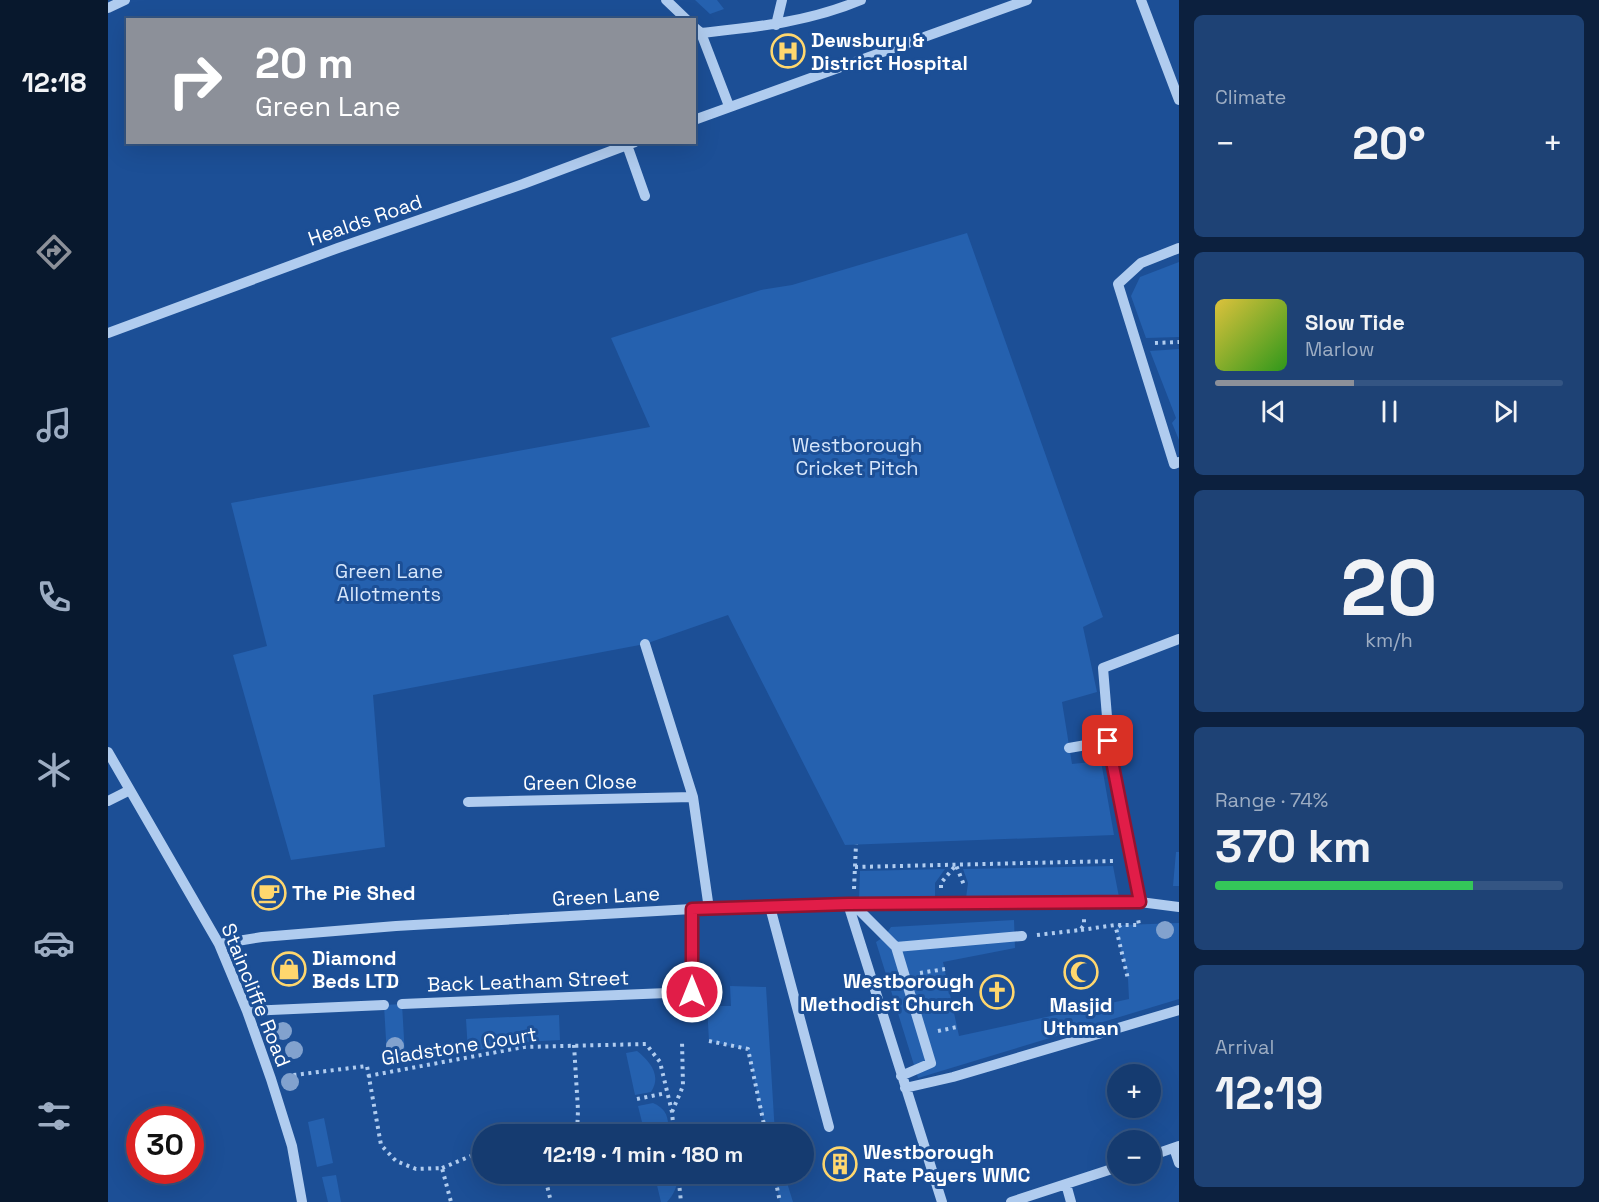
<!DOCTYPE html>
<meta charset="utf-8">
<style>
body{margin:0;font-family:"Space Grotesk",sans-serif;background:#1e4275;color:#f1f3f6;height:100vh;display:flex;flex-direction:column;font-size:22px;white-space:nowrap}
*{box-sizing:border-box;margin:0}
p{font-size:20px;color:#9dadc3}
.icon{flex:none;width:33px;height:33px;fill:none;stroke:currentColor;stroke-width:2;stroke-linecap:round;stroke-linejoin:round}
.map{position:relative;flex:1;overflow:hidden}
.side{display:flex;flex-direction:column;gap:15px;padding:15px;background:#0c203e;width:420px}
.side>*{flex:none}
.banner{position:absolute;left:18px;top:18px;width:570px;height:126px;border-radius:0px;box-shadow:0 6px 24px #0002,0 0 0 2px #345583;background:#8c9099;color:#fff;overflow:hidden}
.buttons{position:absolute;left:999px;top:1064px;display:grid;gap:12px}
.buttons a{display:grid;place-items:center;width:54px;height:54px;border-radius:50%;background:#153b70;box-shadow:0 6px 24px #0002,0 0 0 2px #345583;font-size:30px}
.speed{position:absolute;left:18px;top:1106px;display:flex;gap:12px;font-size:30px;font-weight:700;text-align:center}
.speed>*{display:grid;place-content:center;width:78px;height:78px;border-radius:50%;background:#153b70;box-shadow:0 6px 24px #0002,0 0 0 2px #345583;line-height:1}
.speed .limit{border:9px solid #d22;background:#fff;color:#111}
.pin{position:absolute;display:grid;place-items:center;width:51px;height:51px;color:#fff;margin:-26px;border-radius:12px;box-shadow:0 3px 9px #0006}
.me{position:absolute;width:66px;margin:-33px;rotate:0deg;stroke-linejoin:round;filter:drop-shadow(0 0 4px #0008)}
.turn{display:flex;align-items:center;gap:21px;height:126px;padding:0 30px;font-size:27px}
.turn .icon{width:78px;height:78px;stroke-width:2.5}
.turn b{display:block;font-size:42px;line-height:51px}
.big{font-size:45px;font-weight:700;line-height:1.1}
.side .tile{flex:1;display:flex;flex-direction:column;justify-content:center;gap:9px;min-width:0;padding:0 21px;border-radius:9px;background:#1e4275}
.side .dial{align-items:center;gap:0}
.dial b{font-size:78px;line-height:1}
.song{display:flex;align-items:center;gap:18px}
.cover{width:72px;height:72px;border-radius:9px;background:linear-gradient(135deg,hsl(50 70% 55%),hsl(110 70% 35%))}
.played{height:6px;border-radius:3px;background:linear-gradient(90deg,#8c9099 40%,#345583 40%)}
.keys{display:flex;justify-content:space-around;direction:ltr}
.heat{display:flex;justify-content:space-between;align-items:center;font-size:33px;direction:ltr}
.charge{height:9px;border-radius:4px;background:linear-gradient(90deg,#34c759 74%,#345583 0)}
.trip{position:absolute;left:364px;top:1124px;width:342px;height:60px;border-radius:30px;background:#153b70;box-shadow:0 6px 24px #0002,0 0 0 2px #345583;font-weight:700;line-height:60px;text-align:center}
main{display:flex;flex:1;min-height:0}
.dock{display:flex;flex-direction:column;width:108px;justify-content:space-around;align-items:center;background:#08182d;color:#9dadc3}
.dock .icon{width:42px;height:42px}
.dock .selected{color:#8c9099}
.dock b{font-size:27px;color:#f1f3f6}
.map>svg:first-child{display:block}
.green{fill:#2561af}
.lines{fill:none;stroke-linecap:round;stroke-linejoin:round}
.path{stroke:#b0ccef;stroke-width:4;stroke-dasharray:3 4.5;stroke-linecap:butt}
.minor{stroke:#b0ccef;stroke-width:10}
.tree{fill:#82a2ce}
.route-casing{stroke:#92132f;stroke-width:15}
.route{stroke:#e11d48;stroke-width:10}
.labels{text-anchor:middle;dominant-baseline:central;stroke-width:6;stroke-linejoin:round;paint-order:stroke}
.poi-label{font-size:20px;font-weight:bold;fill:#fff;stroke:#1c4f96;text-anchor:start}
.street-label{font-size:20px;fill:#fff;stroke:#1c4f96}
.park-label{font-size:20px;fill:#d6e6fb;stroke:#1c4f96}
</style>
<main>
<nav class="dock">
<b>12:18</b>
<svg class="icon selected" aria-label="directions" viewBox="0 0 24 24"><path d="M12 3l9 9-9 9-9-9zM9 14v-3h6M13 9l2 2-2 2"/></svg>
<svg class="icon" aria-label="music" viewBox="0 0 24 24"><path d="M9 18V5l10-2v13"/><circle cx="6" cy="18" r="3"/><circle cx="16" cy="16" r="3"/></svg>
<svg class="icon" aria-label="phone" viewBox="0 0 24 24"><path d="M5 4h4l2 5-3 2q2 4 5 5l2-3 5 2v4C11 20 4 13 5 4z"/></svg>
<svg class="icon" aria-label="climate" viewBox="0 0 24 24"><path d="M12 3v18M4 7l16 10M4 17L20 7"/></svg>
<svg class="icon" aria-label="car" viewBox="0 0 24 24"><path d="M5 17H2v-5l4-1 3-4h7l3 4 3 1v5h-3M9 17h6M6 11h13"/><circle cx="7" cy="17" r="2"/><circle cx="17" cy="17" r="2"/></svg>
<svg class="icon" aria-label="filters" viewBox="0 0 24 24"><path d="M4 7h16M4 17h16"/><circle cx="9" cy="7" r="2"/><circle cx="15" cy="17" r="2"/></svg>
</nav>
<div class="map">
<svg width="1071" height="1202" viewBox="0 0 1071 1202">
<rect width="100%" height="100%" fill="#1c4f96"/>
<path class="green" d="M587,0H609L616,9L602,14Z
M859,233L995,617L975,627L989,692L954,702L964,764L993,761L1006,835L737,845L620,615L537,644L265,695L277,847L183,860L125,655L159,646L123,503L542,427L503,338L653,290L684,285Z
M1071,262V337L1038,338L1023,296L1032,277Z
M1071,349V440L1064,423L1068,418L1042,351Z
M1068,852H1071V886H1065Z
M1005,866L1011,897L858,898L860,883L855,869Z
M837,869L827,883V899H751L752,871Z
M906,920L907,948L835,962L851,1036L1021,999L1020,979L1008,928L1014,925L1071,923V999L810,1078L768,942L777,936L783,927Z
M622,986L658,987L667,1134H658L640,1050L601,1041L599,1006H623Z
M294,1004L297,1056L279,1057L276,1005Z
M451,1015L452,1040L415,1042L360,1052L358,1019Z
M529,1051C542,1061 554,1076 543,1092L527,1095L518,1053Z
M545,1103C559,1109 562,1119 559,1134H537L530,1106Z
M216,1118L225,1163L209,1167L200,1122Z
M546,1173H570C571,1183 566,1195 559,1202H553Z
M666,1173H676L685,1202H672Z
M228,1175L233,1202H220L214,1177Z"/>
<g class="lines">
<path class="path" d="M1047,343L1071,342
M747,867L1007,861
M833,888V883L848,865L856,885
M746,889L748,844
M1013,925L1008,928L1020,979
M973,930L1007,925H1031L1030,919
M929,935L972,930L976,925V919
M812,973L837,969
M830,1031L849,1027
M601,1041L640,1049L658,1134
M466,1045L470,1110L469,1134
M178,1076L259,1066L273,1145L288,1161L308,1169L334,1168L343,1202
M260,1076L416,1047L538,1044L552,1062L564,1112L566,1134
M529,1099L558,1093
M564,1112L575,1086L574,1041
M334,1168L375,1151
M436,1173L443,1202
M570,1173L573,1202
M666,1173L672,1202"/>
<path class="minor" d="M558,0L579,20
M1033,0L1071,100
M0,8L17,0
M668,25L674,0
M586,27L593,33L621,106
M593,33C649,27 701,22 753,0
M586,120L919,0
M519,145L537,196
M1071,248L1033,263L1010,284L1066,464L1071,462
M0,333L230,248L415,184L527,142
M537,644L585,797L601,909
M1001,741L995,668L1071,639
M961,748L1001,741L1032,902
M0,752L111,944L139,1011L163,1079L184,1146L194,1202
M0,801L22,790
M360,802L585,797
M740,904L834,1202
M745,904L788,947L914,936
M662,907L721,1127
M111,944L154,937L288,926L584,909L740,904L1032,902L1071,907
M788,947L823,1063L793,1076
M294,1004L584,992V909
M139,1011L276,1005
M797,1088L845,1077L1071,1010
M1066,1148L1071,1163
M1042,1156L1071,1146
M958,1184L963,1202
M903,1202L1010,1167"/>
</g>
<g class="tree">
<circle cx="1057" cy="930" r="9"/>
<circle cx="175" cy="1031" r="9"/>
<circle cx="287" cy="1046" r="9"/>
<circle cx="186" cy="1050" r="9"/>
<circle cx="182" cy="1082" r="9"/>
</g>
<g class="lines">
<g class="route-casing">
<path id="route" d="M584,992V909L740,904L1032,902L1000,741"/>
</g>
<use href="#route" class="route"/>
</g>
<defs>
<g id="hospital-ring" transform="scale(1.725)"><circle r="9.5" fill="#1c4f96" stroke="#ffd76e" stroke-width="1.5"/><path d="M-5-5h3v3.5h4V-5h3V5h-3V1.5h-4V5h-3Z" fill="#ffd76e"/></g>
<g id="cafe-ring" transform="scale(1.725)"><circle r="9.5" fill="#1c4f96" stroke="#ffd76e" stroke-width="1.5"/><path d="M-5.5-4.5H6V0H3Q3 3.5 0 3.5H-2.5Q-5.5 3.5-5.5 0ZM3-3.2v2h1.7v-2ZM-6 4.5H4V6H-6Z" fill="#ffd76e"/></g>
<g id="shop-ring" transform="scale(1.725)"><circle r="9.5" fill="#1c4f96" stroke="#ffd76e" stroke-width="1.5"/><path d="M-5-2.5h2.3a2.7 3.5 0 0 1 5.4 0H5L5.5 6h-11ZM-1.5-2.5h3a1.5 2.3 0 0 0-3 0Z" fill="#ffd76e"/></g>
<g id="mosque-ring" transform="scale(1.725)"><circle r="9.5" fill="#1c4f96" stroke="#ffd76e" stroke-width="1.5"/><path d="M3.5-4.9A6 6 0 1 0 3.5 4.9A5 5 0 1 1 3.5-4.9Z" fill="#ffd76e"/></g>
<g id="church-ring" transform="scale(1.725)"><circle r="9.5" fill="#1c4f96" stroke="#ffd76e" stroke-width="1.5"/><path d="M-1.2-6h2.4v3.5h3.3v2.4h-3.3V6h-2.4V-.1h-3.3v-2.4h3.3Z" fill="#ffd76e"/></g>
<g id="building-ring" transform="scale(1.725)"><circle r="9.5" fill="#1c4f96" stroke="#ffd76e" stroke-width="1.5"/><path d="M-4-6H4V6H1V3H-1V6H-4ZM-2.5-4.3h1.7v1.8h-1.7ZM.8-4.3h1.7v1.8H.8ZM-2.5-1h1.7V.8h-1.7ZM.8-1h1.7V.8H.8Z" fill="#ffd76e"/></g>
</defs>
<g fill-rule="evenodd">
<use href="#hospital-ring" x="680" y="51"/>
<use href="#cafe-ring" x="161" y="893"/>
<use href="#shop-ring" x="181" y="969"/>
<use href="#mosque-ring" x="973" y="972"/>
<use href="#church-ring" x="889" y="992"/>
<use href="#building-ring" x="732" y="1164"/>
</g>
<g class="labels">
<g class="poi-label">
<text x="703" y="40">Dewsbury &amp;<tspan x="703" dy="23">District Hospital</tspan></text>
<text x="184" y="893">The Pie Shed</text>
<text x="204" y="958">Diamond<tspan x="204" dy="23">Beds LTD</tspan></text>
<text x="866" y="981" text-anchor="end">Westborough<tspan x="866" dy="23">Methodist Church</tspan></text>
<text x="973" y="1005" text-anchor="middle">Masjid<tspan x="973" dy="23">Uthman</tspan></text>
<text x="755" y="1152">Westborough<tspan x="755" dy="23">Rate Payers WMC</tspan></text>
</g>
<g class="street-label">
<text transform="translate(257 220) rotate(-19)">Healds Road</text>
<text transform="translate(472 782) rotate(-1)">Green Close</text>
<text transform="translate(498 896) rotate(-3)">Green Lane</text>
<text transform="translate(420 981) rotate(-2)">Back Leatham Street</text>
<text transform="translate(148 995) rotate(68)">Staincliffe Road</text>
<text transform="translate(351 1046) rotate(-9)">Gladstone Court</text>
</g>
<g class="park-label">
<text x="749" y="445">Westborough<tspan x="749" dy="23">Cricket Pitch</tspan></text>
<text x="281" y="571">Green Lane<tspan x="281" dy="23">Allotments</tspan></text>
</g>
</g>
</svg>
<div class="buttons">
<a>+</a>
<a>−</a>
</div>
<div class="speed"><div class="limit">30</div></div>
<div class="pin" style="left:1000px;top:741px;background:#d93025"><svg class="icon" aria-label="arrive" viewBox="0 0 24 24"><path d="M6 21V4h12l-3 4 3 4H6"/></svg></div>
<svg class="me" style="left:584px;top:992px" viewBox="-20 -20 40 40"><circle r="17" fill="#e11d48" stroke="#fff" stroke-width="3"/><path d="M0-11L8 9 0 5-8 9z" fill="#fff"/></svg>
<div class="trip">12:19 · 1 min · 180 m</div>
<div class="banner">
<div class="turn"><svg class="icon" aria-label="right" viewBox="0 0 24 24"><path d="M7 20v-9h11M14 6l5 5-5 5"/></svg><div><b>20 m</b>Green Lane</div></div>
</div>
</div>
<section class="side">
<div class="tile"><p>Climate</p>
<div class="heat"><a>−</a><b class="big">20°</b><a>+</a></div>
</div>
<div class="tile">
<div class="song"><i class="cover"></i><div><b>Slow Tide</b><p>Marlow</p></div></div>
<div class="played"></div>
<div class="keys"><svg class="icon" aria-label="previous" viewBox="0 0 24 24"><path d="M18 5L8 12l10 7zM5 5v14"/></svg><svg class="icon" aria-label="pause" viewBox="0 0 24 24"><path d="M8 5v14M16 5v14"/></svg><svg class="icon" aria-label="next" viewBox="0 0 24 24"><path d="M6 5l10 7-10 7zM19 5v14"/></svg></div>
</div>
<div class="tile dial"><b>20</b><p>km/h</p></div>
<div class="tile"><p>Range · 74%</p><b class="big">370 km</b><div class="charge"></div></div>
<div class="tile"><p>Arrival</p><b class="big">12:19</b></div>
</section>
</main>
